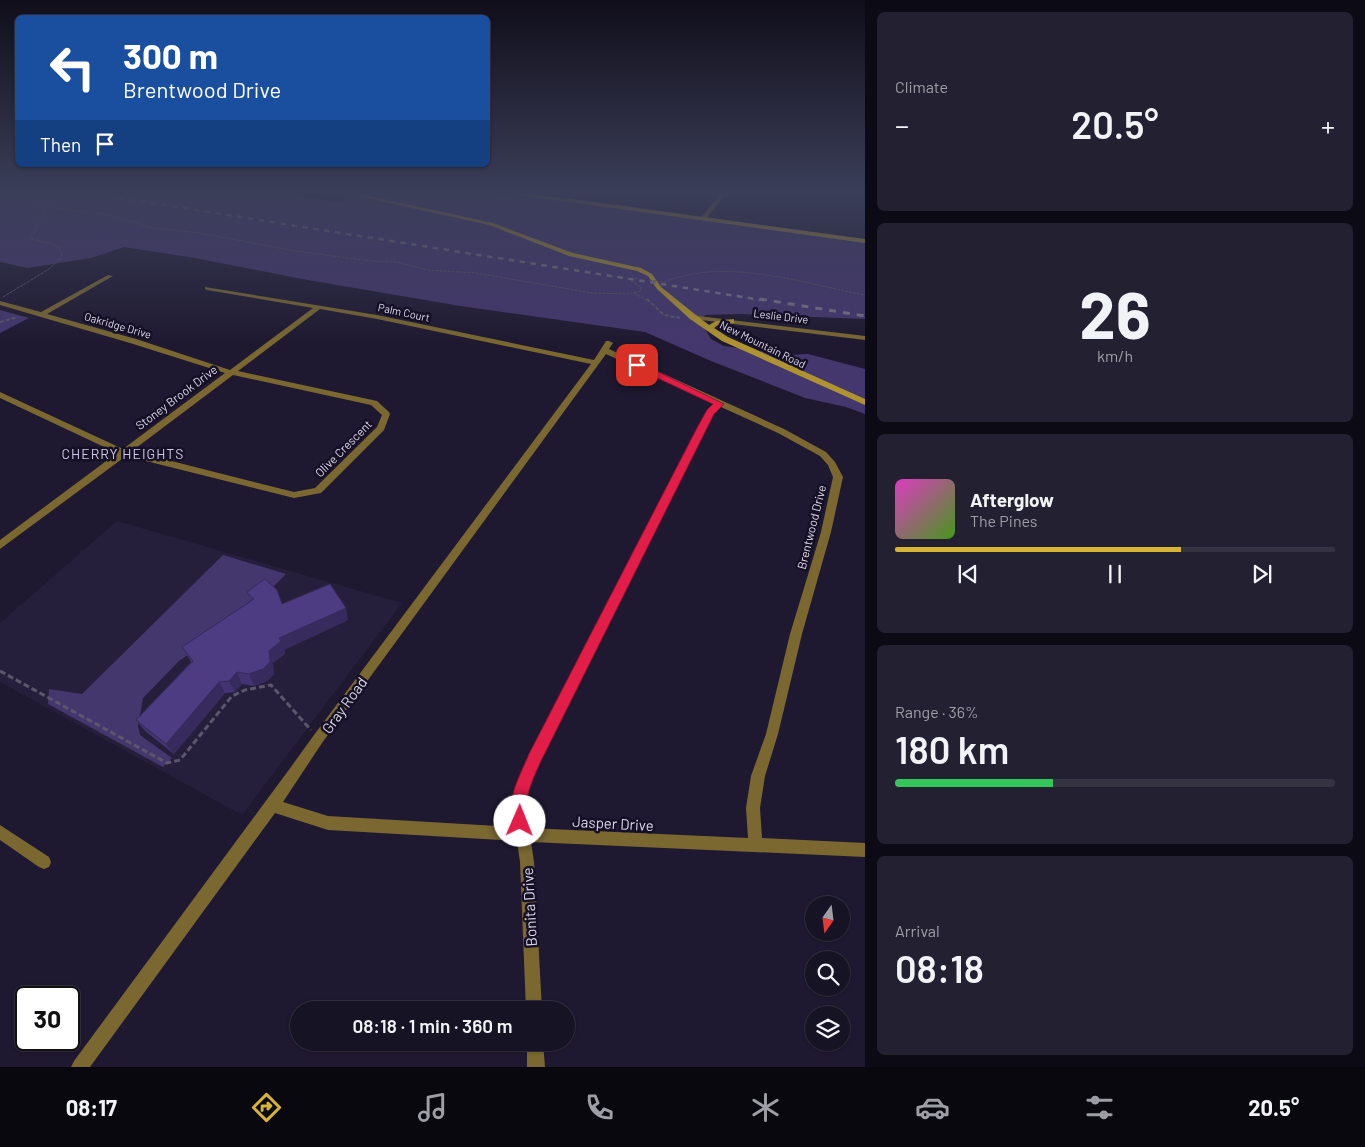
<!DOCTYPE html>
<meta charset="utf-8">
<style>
body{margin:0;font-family:Barlow,sans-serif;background:#232031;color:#f1f3f6;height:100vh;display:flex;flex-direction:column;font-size:19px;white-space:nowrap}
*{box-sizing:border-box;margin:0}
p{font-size:16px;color:#9e9ea6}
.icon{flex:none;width:28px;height:28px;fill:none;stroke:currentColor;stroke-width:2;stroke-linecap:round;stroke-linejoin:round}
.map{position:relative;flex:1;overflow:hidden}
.sheet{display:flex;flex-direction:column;gap:12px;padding:12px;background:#0c0a14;width:500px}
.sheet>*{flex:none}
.top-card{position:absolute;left:15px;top:15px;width:475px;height:152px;border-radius:8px;box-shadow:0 1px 4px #0004,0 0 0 1px #353241;background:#1a4fa0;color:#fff;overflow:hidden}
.needle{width:32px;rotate:194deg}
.tools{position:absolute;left:805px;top:896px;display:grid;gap:10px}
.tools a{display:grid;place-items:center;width:45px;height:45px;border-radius:50%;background:#161324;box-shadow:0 1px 4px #0004,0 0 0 1px #353241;font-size:25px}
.speed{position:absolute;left:15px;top:986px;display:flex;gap:10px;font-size:25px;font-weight:700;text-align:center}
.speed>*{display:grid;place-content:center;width:65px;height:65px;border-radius:50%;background:#161324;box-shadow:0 1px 4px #0004,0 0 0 1px #353241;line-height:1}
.speed .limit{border:2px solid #111;border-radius:8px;background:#fff;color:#111}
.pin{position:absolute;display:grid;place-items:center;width:42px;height:42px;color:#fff;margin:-21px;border-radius:10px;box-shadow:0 2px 8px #0006}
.me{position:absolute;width:55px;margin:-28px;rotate:1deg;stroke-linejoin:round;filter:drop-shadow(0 0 4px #0008)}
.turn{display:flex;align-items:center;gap:18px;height:105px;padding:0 25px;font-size:22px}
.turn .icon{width:65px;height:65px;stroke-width:2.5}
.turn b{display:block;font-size:35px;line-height:42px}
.then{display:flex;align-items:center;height:48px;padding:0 25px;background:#0003;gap:10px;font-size:19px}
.big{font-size:38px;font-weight:600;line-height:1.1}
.sheet .widget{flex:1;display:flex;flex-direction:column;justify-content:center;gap:8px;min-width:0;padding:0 18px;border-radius:8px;background:#232031}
.sheet .dial{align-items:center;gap:0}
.dial b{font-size:65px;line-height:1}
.song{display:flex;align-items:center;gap:15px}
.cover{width:60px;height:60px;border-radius:8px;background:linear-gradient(135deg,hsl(310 70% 55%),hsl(100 70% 35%))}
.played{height:5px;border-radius:2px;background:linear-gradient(90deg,#d8b434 65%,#353241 65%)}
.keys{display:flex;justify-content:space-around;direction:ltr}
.heat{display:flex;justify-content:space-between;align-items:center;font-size:28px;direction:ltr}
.charge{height:8px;border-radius:4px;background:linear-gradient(90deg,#34c759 36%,#353241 0)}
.trip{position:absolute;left:290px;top:1001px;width:285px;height:50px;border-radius:25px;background:#161324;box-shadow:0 1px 4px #0004,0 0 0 1px #353241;font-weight:600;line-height:50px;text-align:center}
.tabs{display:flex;height:80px;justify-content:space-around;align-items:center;background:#09080e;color:#9e9ea6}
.tabs .icon{width:35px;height:35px}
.tabs .current{color:#d8b434}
.tabs b{font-size:22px;color:#f1f3f6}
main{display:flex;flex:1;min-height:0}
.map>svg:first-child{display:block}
.built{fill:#251f3c}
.green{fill:#44376d}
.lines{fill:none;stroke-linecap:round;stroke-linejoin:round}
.path-far2{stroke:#5b566b;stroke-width:1;stroke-dasharray:3 1;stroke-linecap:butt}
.path-far1{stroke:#5b566b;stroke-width:2;stroke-dasharray:4 2;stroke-linecap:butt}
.path{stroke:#5b566b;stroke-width:3;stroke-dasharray:6 3;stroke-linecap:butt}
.minor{fill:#7a6830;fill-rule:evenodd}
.tertiary{fill:#7a6830;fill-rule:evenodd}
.secondary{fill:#af9330;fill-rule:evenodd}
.rail-far1{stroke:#757185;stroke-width:2.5;stroke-dasharray:5.5 5.5;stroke-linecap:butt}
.rail{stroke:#757185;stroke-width:3;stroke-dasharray:7 7;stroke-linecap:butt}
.path-bridge{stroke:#5b566b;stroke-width:1;stroke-dasharray:3 1;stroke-linecap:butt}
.wall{fill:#433471}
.shaded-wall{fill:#372a5c}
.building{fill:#4e3c83;stroke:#372a5c}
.route{fill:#e11d48;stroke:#92132f}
.labels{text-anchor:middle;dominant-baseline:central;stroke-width:5;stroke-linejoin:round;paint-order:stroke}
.far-street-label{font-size:11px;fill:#dbd8e9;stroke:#151026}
.street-label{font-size:12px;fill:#dbd8e9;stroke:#151026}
.neighbourhood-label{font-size:14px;letter-spacing:1px;fill:#cecaea;stroke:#151026}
.near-street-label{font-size:15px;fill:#dbd8e9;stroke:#151026}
</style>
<main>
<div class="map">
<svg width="865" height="1067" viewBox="0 0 865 1067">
<rect width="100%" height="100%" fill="#1e1930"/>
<path class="built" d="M117,521L402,603L242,815L0,682V623Z"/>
<path class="green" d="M0,194H289L334,202L342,201L348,194H472L551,198L865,242V319L740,314L705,315L700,321L711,339L724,346L788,355L808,354L865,369V414L846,407L805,398L711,361L645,332L460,306L302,279L195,258L124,247L91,258L28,268L0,262Z
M0,310L29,318L0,333Z
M223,555L286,574L271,589L247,603L254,611L179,661L143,698L138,726L140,735L172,758L163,767L48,704L49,689L82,694Z"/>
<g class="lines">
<path class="path-far2" d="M0,195L16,202L32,205L111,215L152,228L200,233L295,251L371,261L397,262L427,270L476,273L592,293L628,294L641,291V287L631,281L633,278L638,279
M664,282C727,257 801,283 865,295
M634,293L648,301
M3,297L49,269L62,257L60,248L49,243L31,239L46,210L44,207"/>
<path class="path-far1" d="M647,299L664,315L680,318
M0,322L18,317"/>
<path class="path" d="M0,671L167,763L180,760L232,696L245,690L271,685L311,730"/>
<path class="minor" d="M108,275L113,276L47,314L136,339L230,370L313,308L207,290L205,289V287L377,315L594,360L606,341H609L613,343L609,349L784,429L826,452L835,462L843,477L831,532L802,634L778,734L765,776L760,808L762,838L865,843V857L531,842L534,862L542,1010H526L520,862L517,841L328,830L275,813L90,1067H71L74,1061L288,771L314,735L591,364L377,319L320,309L238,371L377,401L389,412L390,414L384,430L321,493L294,498L126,456L0,549V540L117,453L0,398V392L123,449L225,373L130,343L0,305V301L41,312ZM606,354L714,404L706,412L529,755L516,786L511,807L514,827L328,816L283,802L322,743ZM233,375L371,405L382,415L377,427L315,488L294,492L132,451ZM721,407L778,433L820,456L828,465L833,477L821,532L790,634L766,734L751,776L746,808L748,838L528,828L525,807L530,786L539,762L713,413Z
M690,315L865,336V340L693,319L689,317Z
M0,825L49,857L51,862L49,867L44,869L39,867L0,840Z
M527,1042H543L545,1067H527Z"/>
<path class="tertiary" d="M720,194H726L705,220H701V218Z"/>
<path class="secondary" d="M348,194H360L493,223L573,253L641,268L652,274L661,287L696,315L709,325L716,321L734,319V323L718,325L714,328L728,337L865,399V405L722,341L690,319L657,289L648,276L637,271L569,256L489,225Z
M511,194H530L573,199L865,239V243Z"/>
<path class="rail-far1" d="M96,194L768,301"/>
<path class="rail" d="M760,299L865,316"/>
<path class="path-bridge" d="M649,280L663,282"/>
</g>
<path class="wall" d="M247,592L282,604L348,620L284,650L285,654L273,663L274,674L267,681L254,686L242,684L235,692L225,693L174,754L145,731L136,720L191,662L182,647L251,601Z"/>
<path class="shaded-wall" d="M346,608L348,620L284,650L285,654L273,663L274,674L267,681L254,686L249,674L279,638Z
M237,672L242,684L235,692L229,681Z
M219,682L225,693L174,754L166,744Z"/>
<path class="building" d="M265,579L277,590L282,604L330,584L346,608L279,638L281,641L269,651L270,662L263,669L249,674L237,672L229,681L219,682L166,744L136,720L193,661L182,647L254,599L247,592Z"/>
<linearGradient id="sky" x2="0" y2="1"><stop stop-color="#100e1a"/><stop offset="0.56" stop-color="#3b3e59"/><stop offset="1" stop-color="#3b3e59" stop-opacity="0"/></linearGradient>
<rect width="865" height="344" fill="url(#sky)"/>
<path class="route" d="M634,363H640L724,404L714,414L707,428L540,763C534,777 527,791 526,806C525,814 529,819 526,826L520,829L514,826C504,802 520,776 529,754L697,428L707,410L713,404L634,367Z"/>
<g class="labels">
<g class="far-street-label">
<text transform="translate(404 312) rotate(12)">Palm Court</text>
<text transform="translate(781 316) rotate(7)">Leslie Drive</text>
<text transform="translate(118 325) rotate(16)">Oakridge Drive</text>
<text transform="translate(763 344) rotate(26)">New Mountain Road</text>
</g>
<g class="street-label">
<text transform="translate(176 397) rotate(-37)">Stoney Brook Drive</text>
<text transform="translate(343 448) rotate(-45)">Olive Crescent</text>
<text transform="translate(811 527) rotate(-76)">Brentwood Drive</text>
</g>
<g class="neighbourhood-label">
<text x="123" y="453">CHERRY HEIGHTS</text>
</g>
<g class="near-street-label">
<text transform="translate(344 705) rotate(-54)">Gray Road</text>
<text transform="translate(613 823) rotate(3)">Jasper Drive</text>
<text transform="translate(529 907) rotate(-93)">Bonita Drive</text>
</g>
</g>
</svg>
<div class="tools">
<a><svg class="needle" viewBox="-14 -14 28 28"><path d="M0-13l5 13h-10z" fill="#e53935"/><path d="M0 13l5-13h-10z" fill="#9e9ea6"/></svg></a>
<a><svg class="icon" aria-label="search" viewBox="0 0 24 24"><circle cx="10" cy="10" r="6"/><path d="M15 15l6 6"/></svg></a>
<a><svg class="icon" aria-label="layers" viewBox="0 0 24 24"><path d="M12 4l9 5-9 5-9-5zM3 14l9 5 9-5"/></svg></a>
</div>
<div class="speed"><div class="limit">30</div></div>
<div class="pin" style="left:637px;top:365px;background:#d93025"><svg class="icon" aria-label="arrive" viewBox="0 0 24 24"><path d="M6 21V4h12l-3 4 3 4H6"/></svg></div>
<svg class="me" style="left:520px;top:821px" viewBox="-20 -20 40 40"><circle r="19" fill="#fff"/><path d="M0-13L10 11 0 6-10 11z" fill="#e11d48"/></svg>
<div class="trip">08:18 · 1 min · 360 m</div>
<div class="top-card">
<div class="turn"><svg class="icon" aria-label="left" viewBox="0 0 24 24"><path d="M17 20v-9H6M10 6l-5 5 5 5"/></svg><div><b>300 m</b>Brentwood Drive</div></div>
<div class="then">Then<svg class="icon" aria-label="arrive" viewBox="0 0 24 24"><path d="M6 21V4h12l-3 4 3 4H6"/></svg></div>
</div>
</div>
<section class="sheet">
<div class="widget"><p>Climate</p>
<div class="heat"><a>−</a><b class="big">20.5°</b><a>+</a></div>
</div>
<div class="widget dial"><b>26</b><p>km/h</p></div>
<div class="widget">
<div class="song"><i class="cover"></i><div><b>Afterglow</b><p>The Pines</p></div></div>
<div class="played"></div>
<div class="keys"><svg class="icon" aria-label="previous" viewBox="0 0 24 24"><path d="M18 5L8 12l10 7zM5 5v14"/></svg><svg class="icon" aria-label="pause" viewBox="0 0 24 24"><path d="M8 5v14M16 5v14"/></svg><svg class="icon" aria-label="next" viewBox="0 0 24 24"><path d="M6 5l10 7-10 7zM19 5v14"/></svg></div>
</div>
<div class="widget"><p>Range · 36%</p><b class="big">180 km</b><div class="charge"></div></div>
<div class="widget"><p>Arrival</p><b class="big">08:18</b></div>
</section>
</main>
<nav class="tabs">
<b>08:17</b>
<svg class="icon current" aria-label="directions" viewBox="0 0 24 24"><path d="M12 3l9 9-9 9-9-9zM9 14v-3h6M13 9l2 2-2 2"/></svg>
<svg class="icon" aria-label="music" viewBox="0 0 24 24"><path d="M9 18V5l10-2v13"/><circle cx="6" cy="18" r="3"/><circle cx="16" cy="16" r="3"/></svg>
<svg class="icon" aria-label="phone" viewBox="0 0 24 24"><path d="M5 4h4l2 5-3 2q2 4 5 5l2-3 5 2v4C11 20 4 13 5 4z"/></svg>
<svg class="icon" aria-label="climate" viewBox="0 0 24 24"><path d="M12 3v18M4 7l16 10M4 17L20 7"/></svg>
<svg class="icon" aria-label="car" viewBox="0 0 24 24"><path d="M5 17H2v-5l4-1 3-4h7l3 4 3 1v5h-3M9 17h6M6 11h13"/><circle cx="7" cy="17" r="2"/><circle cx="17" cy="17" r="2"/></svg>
<svg class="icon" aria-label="filters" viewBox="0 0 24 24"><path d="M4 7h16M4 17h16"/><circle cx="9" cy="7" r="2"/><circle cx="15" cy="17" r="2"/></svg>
<b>20.5°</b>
</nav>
